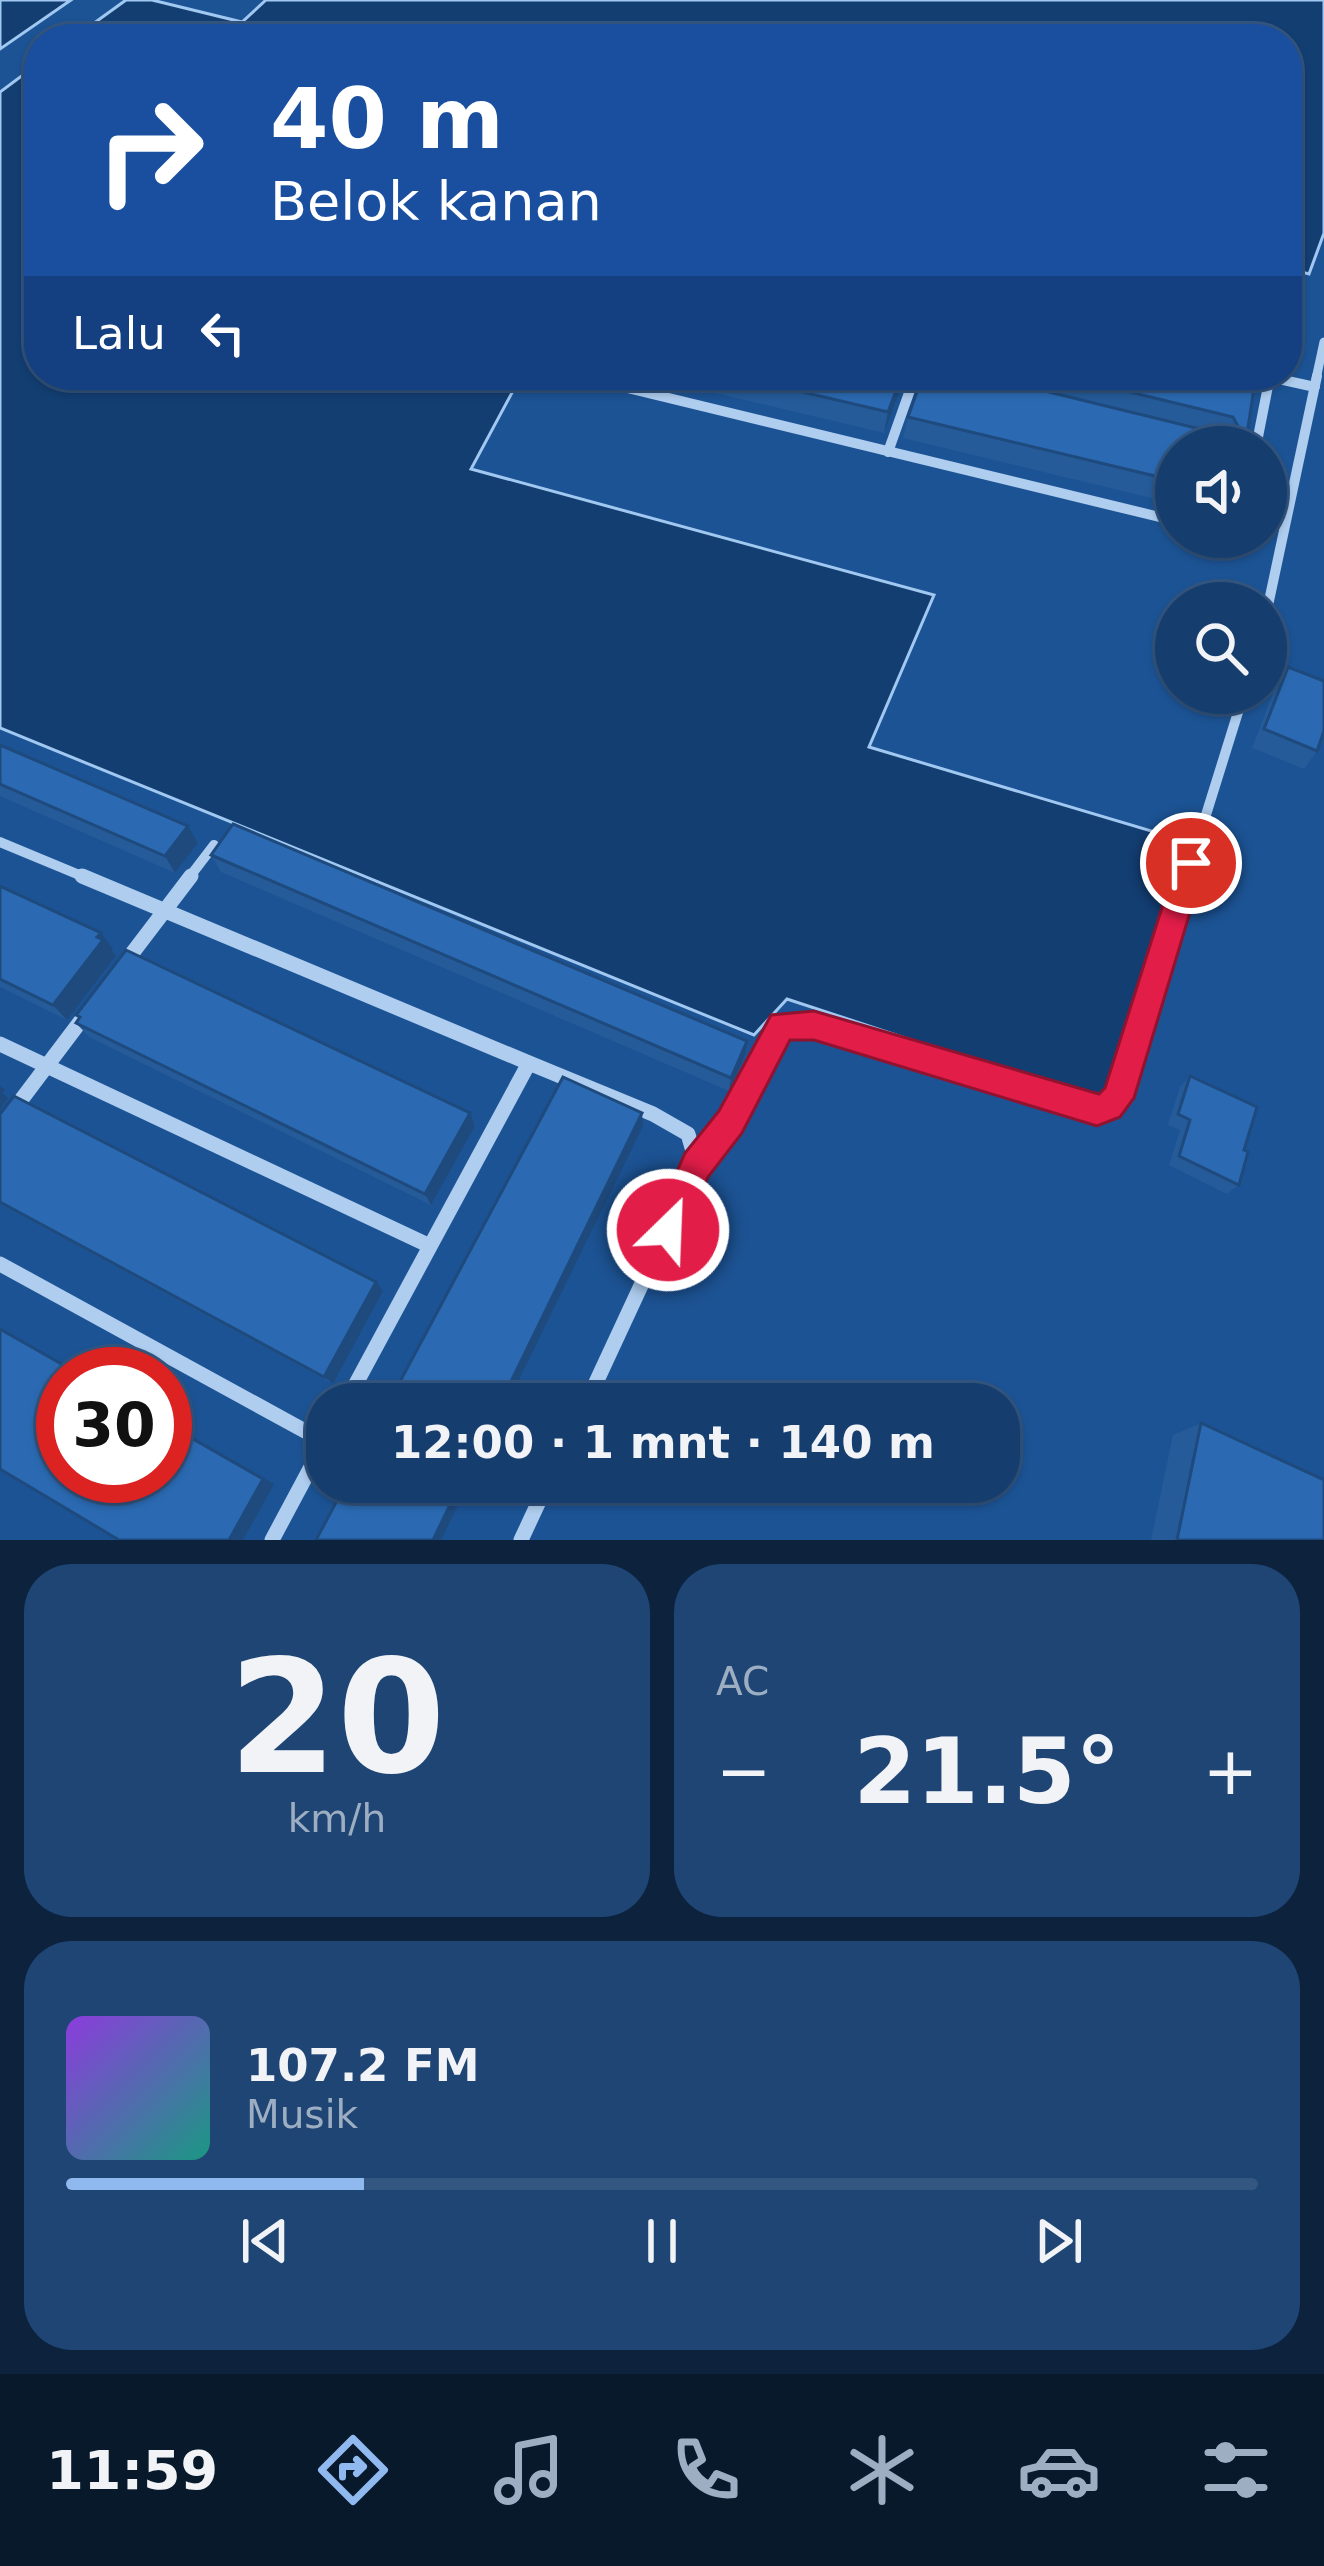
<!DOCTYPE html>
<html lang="id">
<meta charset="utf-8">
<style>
body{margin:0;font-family:"DejaVu Sans",sans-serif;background:#1e4574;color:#f1f3f6;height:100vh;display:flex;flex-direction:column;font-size:45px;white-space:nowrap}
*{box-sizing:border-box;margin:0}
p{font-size:39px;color:#9daec3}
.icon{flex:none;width:66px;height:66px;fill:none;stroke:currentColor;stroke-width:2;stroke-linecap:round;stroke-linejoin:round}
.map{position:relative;height:1540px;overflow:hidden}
.panel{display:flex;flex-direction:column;gap:24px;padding:24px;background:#0c223d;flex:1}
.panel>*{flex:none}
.banner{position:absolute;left:24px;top:24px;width:1278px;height:366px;border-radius:48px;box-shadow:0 3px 9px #0004,0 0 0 3px #345782;background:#1a4fa0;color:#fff;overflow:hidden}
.buttons{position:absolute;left:1155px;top:426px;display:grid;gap:24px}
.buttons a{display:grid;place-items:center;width:132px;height:132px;border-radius:50%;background:#153e6f;box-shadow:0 3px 9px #0004,0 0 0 3px #345782;font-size:60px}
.speed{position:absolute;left:36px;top:1347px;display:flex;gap:24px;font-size:60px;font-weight:700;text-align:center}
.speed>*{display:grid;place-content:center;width:156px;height:156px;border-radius:50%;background:#153e6f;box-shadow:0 3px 9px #0004,0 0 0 3px #345782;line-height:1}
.speed .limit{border:18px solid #d22;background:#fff;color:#111}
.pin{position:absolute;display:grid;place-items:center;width:102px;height:102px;color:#fff;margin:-51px;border:6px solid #fff;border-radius:50%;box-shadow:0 3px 12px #0007}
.me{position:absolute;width:132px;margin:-66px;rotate:24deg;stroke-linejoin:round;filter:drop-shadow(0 0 9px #0008)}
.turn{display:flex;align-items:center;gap:42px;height:252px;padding:0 48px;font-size:54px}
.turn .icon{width:156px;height:156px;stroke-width:2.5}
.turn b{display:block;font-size:84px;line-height:102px}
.then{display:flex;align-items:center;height:114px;padding:0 48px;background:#0003;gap:24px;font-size:45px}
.big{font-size:90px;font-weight:700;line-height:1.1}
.panel .card{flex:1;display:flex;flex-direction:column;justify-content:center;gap:18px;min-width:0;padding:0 42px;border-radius:48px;background:#1e4574}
.panel .dial{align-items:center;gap:0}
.dial b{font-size:156px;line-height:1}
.song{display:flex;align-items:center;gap:36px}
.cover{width:144px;height:144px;border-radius:18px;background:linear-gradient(135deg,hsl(270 70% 55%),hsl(170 70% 35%))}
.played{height:12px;border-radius:6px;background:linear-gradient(90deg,#90b9f0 25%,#345782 25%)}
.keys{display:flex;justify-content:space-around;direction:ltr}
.heat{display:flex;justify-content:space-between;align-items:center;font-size:66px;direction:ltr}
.panel .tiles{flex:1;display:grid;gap:24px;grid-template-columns:1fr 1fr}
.card:last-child{grid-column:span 2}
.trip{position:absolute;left:306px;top:1383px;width:714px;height:120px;border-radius:48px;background:#153e6f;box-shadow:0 3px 9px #0004,0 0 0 3px #345782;font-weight:700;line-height:120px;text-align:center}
.tab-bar{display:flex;height:192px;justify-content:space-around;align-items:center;background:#08192c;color:#9daec3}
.tab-bar .icon{width:84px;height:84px}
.tab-bar .active{color:#90b9f0}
.tab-bar b{font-size:54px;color:#f1f3f6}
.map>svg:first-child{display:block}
.water{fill:#133e72;stroke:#a1c8f1;stroke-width:3}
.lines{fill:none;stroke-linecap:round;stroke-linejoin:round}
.street-far2{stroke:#aecdef;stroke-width:9}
.street-far1{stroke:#aecdef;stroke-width:10}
.street{stroke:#aecdef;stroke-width:15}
.wall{fill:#255b99}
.shaded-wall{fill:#1e4a7d}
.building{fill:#2b6ab2;stroke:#1e4a7d;stroke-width:3}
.route{fill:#e11d48;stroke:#92132f;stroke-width:3}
</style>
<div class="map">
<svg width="1324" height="1540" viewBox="0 0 1324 1540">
<rect width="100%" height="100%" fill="#1c5394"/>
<path class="water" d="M0,0H71L0,49Z
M126,0H152L242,22L266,0H1324V233L1309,274L1287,268V39H72Z
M39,63V375H455L514,389L471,469L934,595L869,747L1185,841L1105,1095L1094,1100L787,999L754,1035L0,728V92Z"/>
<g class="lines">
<path class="street-far2" d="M574,375L591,379
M1260,375L1278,379
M1316,379L1324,342"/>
<path class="street-far1" d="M578,376L1176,521
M1265,376L1315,387
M1256,447L1270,376
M888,452L915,376
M1266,615L1317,376
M0,842L89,879
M188,879L214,845
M1186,879L1244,693"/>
<path class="street" d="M82,876L529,1063L345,1404
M124,964L191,876
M0,1044L430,1246
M529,1063L653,1114L688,1134L697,1165L586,1404
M0,1128L86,1014
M697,1165L731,1122L782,1025H814L1097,1110L1118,1098L1187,876
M0,1264L325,1442
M272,1540L327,1437
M521,1540L548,1482"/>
</g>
<path class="wall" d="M640,375H906L884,433Z
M922,375H1256L1245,447H1176V504L903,438L908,417Z
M1288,667L1317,751L1304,769L1252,748L1276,686Z
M0,745L188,826L198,843L175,873L0,796Z
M211,855L745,1055L729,1091L221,872Z
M0,886L101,933L113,949L112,951L116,956L67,1020L0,987Z
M76,1015L470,1113L475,1126L431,1205L89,1037L76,1023L79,1019Z
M1190,1076L1244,1150L1239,1185L1227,1194L1169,1165L1180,1130L1168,1125L1180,1087Z
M0,1114L383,1291L333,1384L0,1204Z
M1201,1423L1324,1540H1151L1173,1435Z"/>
<path class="shaded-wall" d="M902,375H906L884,433L888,412Z
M188,826L198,843L175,873L165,856Z
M101,933L113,949L112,951L116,956L67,1020L53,1005Z
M747,1041L745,1055L729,1091L731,1078Z
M0,1086L5,1090L2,1093L8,1098L0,1109Z
M470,1113L475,1126L431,1205L425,1194Z
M642,1113L643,1126L507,1404H500Z
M376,1282L383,1291L333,1384L324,1377Z
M165,1421L274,1484L243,1540H229Z
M461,1482H469L441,1540H433Z"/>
<path class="building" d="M730,375H902L888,412Z
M923,375H980L1228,436L1240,430L1233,417L1060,375H1256L1245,447H1176V481L908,417Z
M1288,667L1324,681V731L1317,751L1264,729Z
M0,745L188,826L165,856L0,784Z
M233,824L747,1041L731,1078L211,855Z
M0,886L101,933L97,937L103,940L53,1005L0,979Z
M126,950L470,1113L425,1194L76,1023L80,1017L76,1015Z
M1190,1076L1257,1107L1244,1150L1248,1152L1239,1185L1179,1156L1190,1120L1178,1114Z
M563,1077L642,1113L500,1404H388Z
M14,1096L376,1282L324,1377L0,1202V1114Z
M0,1329L79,1374H63V1476H165V1423L263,1479L229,1540H119L0,1469Z
M1201,1423L1324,1480V1540H1177Z
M347,1482H461L433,1540H316Z"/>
<path class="route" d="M1191,851L1201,855L1205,863L1134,1098L1120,1117L1097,1126L814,1040H790L742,1133L708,1177L679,1242L668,1247L656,1242L651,1230L685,1153L719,1111L771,1015L814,1011L1099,1094L1105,1088L1176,863L1181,855Z"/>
</svg>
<div class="buttons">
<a><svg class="icon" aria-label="sound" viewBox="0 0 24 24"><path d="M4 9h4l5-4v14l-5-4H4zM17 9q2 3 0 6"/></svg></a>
<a><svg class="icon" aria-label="search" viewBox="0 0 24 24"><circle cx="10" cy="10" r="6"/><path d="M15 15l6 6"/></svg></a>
</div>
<div class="speed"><div class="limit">30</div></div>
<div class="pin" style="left:1191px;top:863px;background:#d93025"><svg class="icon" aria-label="arrive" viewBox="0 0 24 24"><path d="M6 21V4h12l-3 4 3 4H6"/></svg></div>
<svg class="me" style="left:668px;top:1230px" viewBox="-20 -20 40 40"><circle r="17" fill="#e11d48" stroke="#fff" stroke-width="3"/><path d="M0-11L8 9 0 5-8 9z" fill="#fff"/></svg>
<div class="trip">12:00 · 1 mnt · 140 m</div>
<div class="banner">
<div class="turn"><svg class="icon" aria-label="right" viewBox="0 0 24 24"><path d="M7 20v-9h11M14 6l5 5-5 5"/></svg><div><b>40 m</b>Belok kanan</div></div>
<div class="then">Lalu<svg class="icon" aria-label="left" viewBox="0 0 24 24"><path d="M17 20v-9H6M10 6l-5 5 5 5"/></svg></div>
</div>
</div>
<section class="panel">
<div class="tiles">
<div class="card dial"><b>20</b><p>km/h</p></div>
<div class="card"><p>AC</p>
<div class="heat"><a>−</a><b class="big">21.5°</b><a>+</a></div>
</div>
<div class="card">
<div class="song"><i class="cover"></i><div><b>107.2 FM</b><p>Musik</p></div></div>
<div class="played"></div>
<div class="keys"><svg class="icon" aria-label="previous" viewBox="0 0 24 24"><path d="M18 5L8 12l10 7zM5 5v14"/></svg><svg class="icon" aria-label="pause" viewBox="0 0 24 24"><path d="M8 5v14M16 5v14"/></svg><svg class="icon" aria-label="next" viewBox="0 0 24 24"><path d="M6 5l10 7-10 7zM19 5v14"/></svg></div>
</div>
</div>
</section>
<nav class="tab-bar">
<b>11:59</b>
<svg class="icon active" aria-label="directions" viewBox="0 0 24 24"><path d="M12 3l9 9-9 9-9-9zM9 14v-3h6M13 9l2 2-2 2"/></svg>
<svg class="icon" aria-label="music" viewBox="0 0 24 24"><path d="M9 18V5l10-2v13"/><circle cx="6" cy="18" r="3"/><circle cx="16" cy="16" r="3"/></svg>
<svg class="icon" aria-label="phone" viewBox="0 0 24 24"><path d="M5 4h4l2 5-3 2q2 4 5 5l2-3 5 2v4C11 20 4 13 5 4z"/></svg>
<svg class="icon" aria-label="climate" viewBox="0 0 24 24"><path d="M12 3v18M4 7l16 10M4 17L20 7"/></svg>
<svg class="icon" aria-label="car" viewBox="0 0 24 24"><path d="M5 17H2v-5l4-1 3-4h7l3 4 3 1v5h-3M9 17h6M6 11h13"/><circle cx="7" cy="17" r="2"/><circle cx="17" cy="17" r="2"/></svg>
<svg class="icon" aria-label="filters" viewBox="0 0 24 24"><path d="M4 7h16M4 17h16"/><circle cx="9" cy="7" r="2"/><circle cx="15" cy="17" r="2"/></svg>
</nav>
